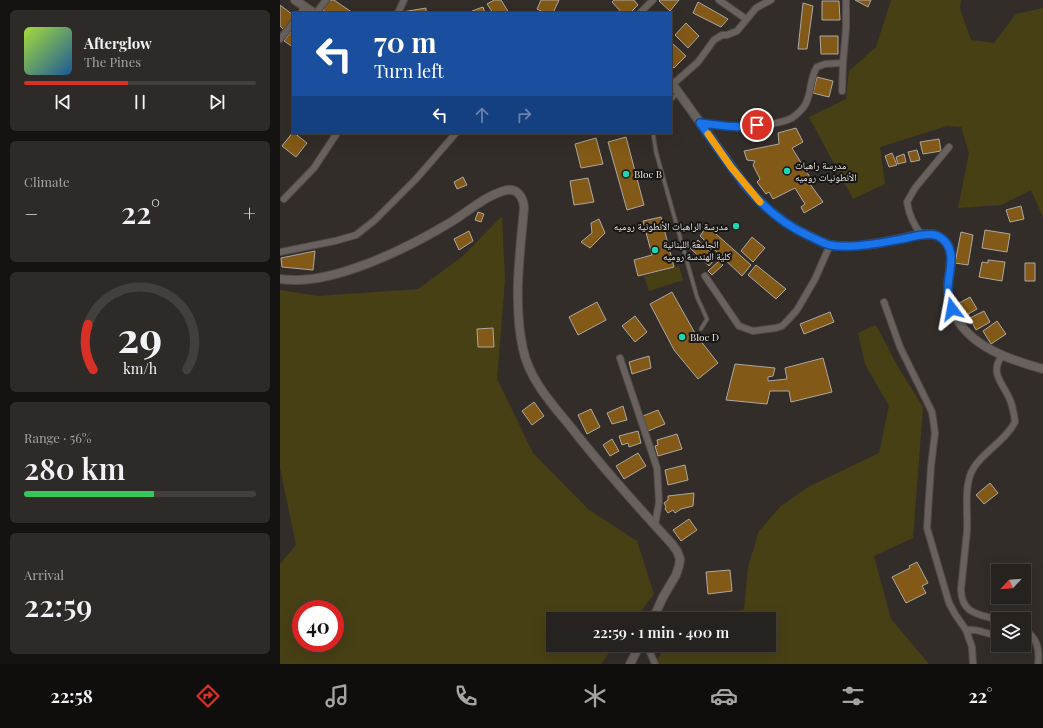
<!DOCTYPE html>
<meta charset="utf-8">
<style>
body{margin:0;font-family:"Playfair Display","Noto Naskh Arabic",serif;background:#2e2a28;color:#f1f3f6;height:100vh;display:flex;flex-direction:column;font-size:15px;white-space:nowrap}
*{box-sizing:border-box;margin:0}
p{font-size:13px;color:#a4a4a4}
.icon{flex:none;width:22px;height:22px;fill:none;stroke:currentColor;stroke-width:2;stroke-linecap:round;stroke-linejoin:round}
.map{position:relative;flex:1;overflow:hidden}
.details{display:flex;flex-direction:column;gap:10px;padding:10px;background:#151311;width:280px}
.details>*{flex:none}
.guide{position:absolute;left:12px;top:12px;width:380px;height:122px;border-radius:0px;box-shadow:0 4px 16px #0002,0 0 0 1px #423f3d;background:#1a4fa0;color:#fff;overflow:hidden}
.needle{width:26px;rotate:244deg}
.controls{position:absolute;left:711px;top:564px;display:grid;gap:8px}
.controls a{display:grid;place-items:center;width:40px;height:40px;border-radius:0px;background:#26221f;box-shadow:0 4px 16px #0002,0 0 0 1px #423f3d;font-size:20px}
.speed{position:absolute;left:12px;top:600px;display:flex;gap:8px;font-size:20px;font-weight:700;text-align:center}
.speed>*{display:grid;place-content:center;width:52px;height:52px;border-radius:50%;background:#26221f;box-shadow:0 4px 16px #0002,0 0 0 1px #423f3d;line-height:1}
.speed .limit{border:6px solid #d22;background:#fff;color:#111}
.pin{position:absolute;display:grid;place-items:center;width:34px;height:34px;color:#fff;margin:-17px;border:2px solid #fff;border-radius:50%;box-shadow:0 1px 4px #0007}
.me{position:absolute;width:44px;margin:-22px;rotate:347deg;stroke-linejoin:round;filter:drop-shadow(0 0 3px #0008)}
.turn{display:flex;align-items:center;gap:14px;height:84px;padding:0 16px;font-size:18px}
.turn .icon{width:52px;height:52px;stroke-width:2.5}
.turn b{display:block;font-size:28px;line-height:34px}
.lanes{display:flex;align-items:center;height:38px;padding:0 16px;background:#0003;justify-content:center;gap:20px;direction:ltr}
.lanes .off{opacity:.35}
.big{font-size:30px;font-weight:600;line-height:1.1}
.details .tile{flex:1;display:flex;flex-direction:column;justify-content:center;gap:6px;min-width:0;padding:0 14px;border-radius:6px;background:#2e2a28}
.details .dial{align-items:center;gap:0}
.dial svg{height:104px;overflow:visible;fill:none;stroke:#423f3d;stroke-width:7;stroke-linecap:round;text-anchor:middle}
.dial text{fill:#f1f3f6;stroke:none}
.song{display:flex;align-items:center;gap:12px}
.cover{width:48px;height:48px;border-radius:6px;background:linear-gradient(135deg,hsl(80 70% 55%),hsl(210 70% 35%))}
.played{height:4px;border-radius:2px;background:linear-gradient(90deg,#d93025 45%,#423f3d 45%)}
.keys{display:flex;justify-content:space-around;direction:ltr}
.heat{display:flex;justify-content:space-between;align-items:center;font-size:22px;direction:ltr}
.charge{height:6px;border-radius:3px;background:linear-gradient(90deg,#34c759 56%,#423f3d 0)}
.trip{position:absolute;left:266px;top:612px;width:230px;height:40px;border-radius:0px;background:#26221f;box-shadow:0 4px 16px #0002,0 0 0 1px #423f3d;font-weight:600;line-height:40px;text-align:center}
.tabs{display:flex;height:64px;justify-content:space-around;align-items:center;background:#0f0e0c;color:#a4a4a4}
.tabs .icon{width:28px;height:28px}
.tabs .current{color:#d93025}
.tabs b{font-size:18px;color:#f1f3f6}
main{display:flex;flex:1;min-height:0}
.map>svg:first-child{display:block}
.green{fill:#474015;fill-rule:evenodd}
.building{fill:#825916;stroke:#ada8a2}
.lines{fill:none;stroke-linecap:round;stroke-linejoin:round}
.lane-casing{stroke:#504b48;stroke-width:5}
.street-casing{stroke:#504b48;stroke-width:8}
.secondary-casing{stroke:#504b48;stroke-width:10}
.lane{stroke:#68615d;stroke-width:3}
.street{stroke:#68615d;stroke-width:6}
.secondary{stroke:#68615d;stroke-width:8}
.route-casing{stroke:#114b97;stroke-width:10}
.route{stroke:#1a73e8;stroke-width:7}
.slow{stroke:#f59e0b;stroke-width:7}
.poi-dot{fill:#1cd5b1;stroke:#181614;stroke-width:1.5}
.labels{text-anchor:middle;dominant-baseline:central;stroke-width:4;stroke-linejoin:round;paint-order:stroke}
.poi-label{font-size:10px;fill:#e9e5e3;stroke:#181614;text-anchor:start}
</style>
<main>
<section class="details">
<div class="tile">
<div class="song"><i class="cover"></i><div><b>Afterglow</b><p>The Pines</p></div></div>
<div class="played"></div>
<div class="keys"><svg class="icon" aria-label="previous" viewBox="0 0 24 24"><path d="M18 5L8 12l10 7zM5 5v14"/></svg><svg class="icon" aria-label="pause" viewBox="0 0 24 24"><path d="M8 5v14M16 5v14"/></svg><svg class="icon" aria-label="next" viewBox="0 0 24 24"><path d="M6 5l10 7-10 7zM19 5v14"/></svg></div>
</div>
<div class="tile"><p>Climate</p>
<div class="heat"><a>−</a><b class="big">22°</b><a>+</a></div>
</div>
<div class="tile dial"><svg viewBox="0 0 100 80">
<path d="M14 69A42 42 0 1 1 86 69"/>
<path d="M14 69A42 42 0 0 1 10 34" stroke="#d93025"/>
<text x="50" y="56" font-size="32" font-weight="700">29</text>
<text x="50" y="72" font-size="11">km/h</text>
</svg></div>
<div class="tile"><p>Range · 56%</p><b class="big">280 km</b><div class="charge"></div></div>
<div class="tile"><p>Arrival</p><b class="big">22:59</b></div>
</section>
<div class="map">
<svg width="763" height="664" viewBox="0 0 763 664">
<rect width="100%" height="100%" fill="#332d29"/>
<path class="green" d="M611,0H681L680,9L691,40L714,43L736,14L763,8V217L751,190L721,205L678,208L689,153L681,127L667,126L600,147L605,184L573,199L529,117L566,99L569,71L596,47Z
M222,216L225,280L217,379L253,453L309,510L357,541L374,594L355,619H273V645H335L321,664H0V564L16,545L0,468V290L38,296L138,289L183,256ZM21,609H55V643H21Z
M399,266L403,280L369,291L364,276Z
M596,325L618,367L643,407L633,538L594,556L611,619L649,664H375L386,645H489V619H400L401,617L464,610L468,567L479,531L501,506L528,487L599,453L609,406L585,364L578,333Z"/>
<path class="building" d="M49,0H54L73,13H47L43,10Z
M214,0H221L229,13H213L207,4Z
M261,0H279L273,13H265L257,9Z
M334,0H354L358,5L350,13H342L332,2Z
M380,0H399L390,11L379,1Z
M575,0H591L588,7Z
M542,1H559L560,20H542Z
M418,2L448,19L441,27L413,13Z
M523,3L533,6L527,49H518Z
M0,5L13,15V20L4,30L0,26Z
M203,7L205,13H191L192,11Z
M146,8V13H122V12Z
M406,23L419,36L408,48L395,35Z
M13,29V47L4,41Z
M540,36H558V54H541Z
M391,42L406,56L394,68L391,64Z
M537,77L553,81L549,97L533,93Z
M516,128L523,142L512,148L533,182L530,184L543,202L524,213L521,207L525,204L515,188L493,199L489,192L486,194L477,182L480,179L473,165L475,161L467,160L464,151L499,144L498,133Z
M13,132L27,143L16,157L2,146Z
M346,137L364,205L347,210L328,142Z
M316,138L323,164L301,168L295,144Z
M659,139L661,151L643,154L640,142Z
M637,150L640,160L631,162L628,152Z
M612,153L617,165L609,167L605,156Z
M624,154L626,162L618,164L616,157Z
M183,177L187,185L177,189L174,182Z
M308,178L314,202L294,205L290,181Z
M741,206L744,219L730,222L726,210Z
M198,212L204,214L201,222L195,220Z
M381,217L394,267L358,276L354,260L372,255L363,221Z
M319,219L325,233L310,248L301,242L312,233L311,223Z
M427,226L471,265L462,276L420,236Z
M705,230L730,234L727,252L702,248Z
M189,231L193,241L179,250L174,239Z
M681,232L693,235L688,265L675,263Z
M472,237L485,248L473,262L461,251Z
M418,240L436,258L429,266L410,248Z
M35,251L33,270L2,267L1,258Z
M708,260L725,262L722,281L699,277L702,262L708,263Z
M439,261L443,265L432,275L428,271Z
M745,263H755V281H745Z
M476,265L506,289L496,299L468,275Z
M392,292L416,335L438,363L418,379L394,350L370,304Z
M690,297L697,309L683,317L676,305Z
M317,302L326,320L298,335L289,317Z
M704,311L710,322L696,330L690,318Z
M550,312L554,322L524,334L520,324Z
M355,316L367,332L355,342L342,326Z
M717,321L726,334L711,344L703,331Z
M213,328L214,347H198L197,329Z
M369,356L371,368L352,374L349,362Z
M543,358L552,392L511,402L509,391H490L487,404L446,400L455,364L495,368L493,376L488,377V381L507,379L505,368Z
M254,402L264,416L252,425L242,411Z
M343,406L347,420L332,424L327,413Z
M311,409L320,427L307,434L298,415Z
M378,410L385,424L368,431L363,416Z
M358,431L361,443L349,447L348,443L342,445L339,436Z
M397,434L402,449L378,456L375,446L378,445L377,440Z
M332,439L339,451L330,456L323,445Z
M358,453L366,466L344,479L336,466Z
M405,465L408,480L388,485L385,470Z
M710,483L718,493L704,504L696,495Z
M414,493L413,506L401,509L395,513L393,510L388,513L385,509L386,507L384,503L388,500V496Z
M409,519L417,530L401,541L393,530Z
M637,562L648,583L642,586L646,593L626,603L612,577L630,568L629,566Z
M450,570L452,591L428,594L426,572Z"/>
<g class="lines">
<g class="lane-casing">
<path id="lane" d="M391,100L398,93
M373,133L376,152L417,297L427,319L421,329"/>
</g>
<g class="street-casing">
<path id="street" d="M439,0L466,19
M21,13L25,7
M36,13L46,0
M118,13L124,0
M360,13L373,0
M0,39L13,23
M393,84L418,62L434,40L442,35H447L457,31L476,8L491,0
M562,91L563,63
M420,123C431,124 443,126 454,127C467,128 501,124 512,118C516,115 522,110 525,105C532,94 529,79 537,67L545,64L563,63L566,29V0
M4,199L34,168L57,133
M642,235C633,225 629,215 627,202L635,188L669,147
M0,252L55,241L76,235L95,220L136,179L176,133
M425,276L459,326L473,331L496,328L502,326L508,320L517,310L535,279L550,245
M604,302L620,347L652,412L655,433L651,466L647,528L669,603L675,614L686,630L692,647L693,664
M340,358L377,468L379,502L375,525
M718,620C699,614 681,614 681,589C683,570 685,551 687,531C688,513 684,490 691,473C699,454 725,442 735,422C734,414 733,407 730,400C723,383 709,373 722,356
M744,629C757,638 760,649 758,664
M686,630C699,628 706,635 718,635
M367,645L375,664"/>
</g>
<g class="secondary-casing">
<path id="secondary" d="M15,0L34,13
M391,82L464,184C483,207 503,224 530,236C536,239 543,243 550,245C570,249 599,243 619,239C630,237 647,231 658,236C680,247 667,273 668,292C668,299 671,308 675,315C690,347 731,360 763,369
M0,279C51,287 128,248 171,222C189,211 206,195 227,190C238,188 243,198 244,207C243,222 241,237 240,252C237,284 236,318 243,349C249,379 272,404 290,426C322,467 357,506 392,544L397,551L400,559L399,566L396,575L383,597L373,619
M350,664L360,645"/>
</g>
<use href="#lane" class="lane"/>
<use href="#street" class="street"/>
<use href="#secondary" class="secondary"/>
</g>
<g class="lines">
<g class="route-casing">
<path id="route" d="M477,125C458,129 439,125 420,123C451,166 477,212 527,235C534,238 542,243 550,245C570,249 601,243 622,239C632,237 644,233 655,235C659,236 664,240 667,244C676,258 667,276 668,292C668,297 671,304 672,309"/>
</g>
<use href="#route" class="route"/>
<path class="slow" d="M428,134L451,167L480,202"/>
</g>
<g class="poi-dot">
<circle cx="507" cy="171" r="4"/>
<circle cx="346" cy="174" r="4"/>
<circle cx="456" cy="226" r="4"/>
<circle cx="375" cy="250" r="4"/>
<circle cx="402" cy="337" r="4"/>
</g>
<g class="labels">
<g class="poi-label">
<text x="515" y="165">مدرسة راهبات<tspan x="515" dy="12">الأنطونيات روميه</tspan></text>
<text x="354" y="174">Bloc B</text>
<text x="448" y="226" text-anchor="end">مدرسة الراهبات الأنطونية روميه</text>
<text x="383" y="244">الجامعة اللبنانية<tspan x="383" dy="12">كلية الهندسة روميه</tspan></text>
<text x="410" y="337">Bloc D</text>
</g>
</g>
</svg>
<div class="controls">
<a><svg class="needle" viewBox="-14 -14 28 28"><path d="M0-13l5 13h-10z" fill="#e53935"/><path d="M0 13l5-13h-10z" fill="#a4a4a4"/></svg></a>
<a><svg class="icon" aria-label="layers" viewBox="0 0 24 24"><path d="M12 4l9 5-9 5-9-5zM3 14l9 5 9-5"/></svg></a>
</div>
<div class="speed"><div class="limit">40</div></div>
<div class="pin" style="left:477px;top:125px;background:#d93025"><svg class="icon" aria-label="arrive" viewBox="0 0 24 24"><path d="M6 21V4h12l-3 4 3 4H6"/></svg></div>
<svg class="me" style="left:672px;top:309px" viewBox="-20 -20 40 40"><path d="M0-17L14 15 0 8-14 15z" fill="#1a73e8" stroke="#fff" stroke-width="4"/></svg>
<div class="trip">22:59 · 1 min · 400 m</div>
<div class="guide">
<div class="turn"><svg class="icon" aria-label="left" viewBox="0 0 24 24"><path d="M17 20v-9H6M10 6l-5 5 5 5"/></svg><div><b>70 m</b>Turn left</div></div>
<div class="lanes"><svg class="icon" aria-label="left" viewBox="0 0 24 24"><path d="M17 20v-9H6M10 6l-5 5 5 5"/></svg><svg class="icon off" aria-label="ahead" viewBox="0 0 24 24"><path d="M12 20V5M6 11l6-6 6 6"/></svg><svg class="icon off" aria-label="right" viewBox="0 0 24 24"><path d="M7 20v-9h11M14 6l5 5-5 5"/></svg></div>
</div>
</div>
</main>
<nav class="tabs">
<b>22:58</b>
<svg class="icon current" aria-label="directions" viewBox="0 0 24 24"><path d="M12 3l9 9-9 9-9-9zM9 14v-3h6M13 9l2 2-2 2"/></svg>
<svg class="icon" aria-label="music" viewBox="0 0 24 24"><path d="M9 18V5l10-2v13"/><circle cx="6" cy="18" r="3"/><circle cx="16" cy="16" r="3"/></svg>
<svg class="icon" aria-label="phone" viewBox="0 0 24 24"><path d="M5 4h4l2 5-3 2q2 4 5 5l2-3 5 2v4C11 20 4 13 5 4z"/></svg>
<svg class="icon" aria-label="climate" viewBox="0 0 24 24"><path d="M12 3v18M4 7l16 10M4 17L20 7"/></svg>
<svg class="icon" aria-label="car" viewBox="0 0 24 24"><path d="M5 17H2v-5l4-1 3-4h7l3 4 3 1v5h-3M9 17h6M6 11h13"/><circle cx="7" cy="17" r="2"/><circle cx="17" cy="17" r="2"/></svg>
<svg class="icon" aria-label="filters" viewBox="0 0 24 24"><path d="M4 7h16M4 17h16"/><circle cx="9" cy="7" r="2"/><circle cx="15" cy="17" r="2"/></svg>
<b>22°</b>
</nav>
